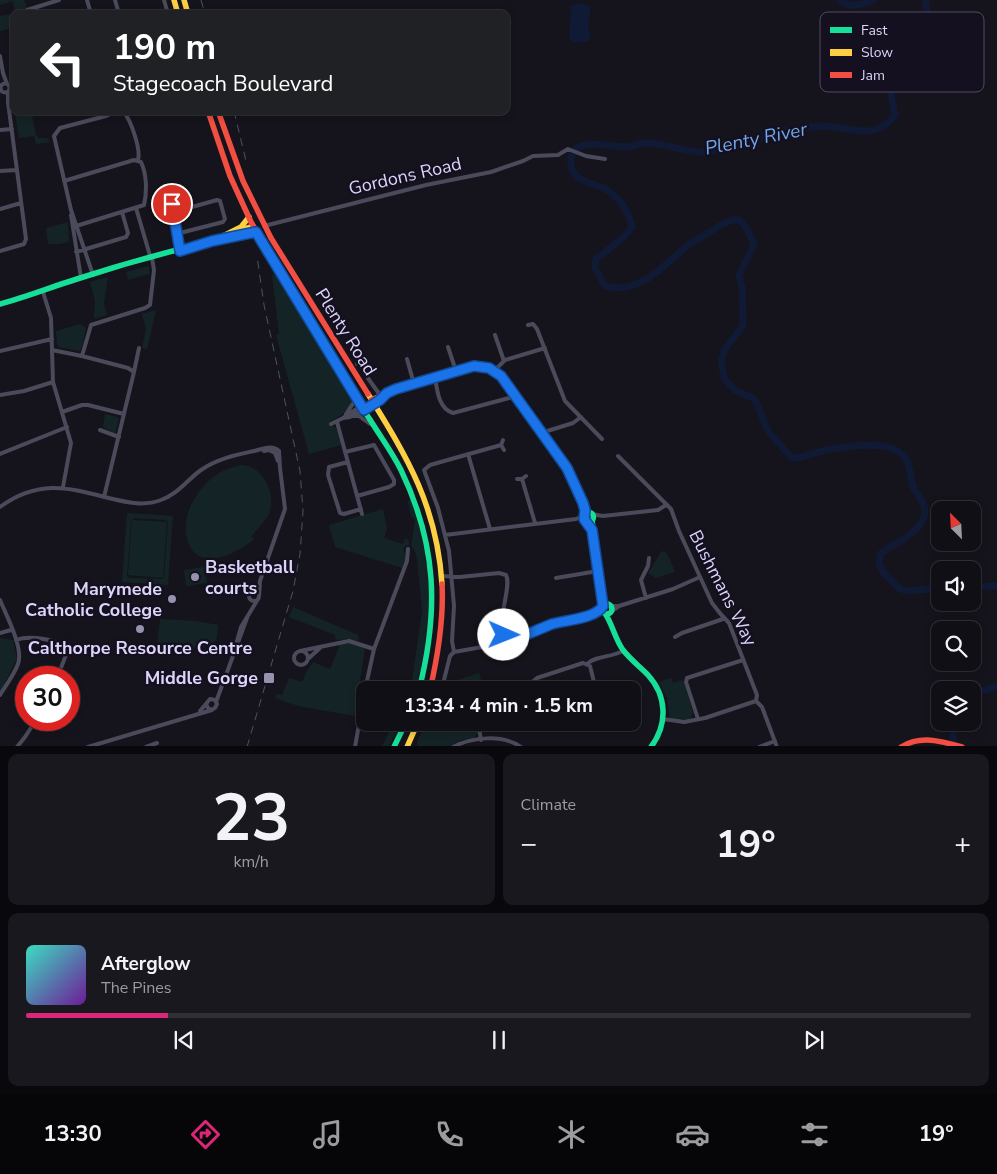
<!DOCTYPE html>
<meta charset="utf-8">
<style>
body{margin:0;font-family:"Nunito Sans",sans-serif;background:#19181e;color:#f1f3f6;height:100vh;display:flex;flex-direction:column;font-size:19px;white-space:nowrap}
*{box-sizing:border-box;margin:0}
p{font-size:16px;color:#9c9ca0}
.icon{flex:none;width:28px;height:28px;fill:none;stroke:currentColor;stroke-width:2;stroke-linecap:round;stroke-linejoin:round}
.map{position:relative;height:746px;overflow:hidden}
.details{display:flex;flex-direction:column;gap:8px;padding:8px;background:#09080c;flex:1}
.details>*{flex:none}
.hud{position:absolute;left:10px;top:10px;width:500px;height:105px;border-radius:10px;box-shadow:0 2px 8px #0003,0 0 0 1px #302f34;background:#202124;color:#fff;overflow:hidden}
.needle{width:32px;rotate:336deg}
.buttons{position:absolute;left:931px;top:501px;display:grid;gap:10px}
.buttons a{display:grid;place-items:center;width:50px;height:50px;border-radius:10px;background:#100f15;box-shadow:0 2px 8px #0003,0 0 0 1px #302f34;font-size:25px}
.speed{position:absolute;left:15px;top:666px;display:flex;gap:10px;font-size:25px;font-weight:700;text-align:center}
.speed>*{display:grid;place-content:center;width:65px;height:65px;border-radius:50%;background:#100f15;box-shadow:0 2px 8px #0003,0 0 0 1px #302f34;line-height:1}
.speed .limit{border:8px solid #d22;background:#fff;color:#111}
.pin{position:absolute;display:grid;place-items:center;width:42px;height:42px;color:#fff;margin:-21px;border:2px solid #fff;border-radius:50%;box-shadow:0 1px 5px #0007}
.me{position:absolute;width:55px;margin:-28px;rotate:91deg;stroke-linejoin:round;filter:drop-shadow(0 0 4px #0008)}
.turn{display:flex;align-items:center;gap:18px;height:105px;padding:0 20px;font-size:22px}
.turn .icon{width:65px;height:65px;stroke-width:2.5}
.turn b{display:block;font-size:35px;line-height:42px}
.big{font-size:38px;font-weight:700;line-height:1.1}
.details .card{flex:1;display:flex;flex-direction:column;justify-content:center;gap:8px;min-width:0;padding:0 18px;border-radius:10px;background:#19181e}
.details .dial{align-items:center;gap:0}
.dial b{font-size:65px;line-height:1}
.song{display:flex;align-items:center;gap:15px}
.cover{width:60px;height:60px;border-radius:8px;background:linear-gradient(135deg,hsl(170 70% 55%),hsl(280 70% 35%))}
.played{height:5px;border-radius:2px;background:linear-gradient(90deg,#db2777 15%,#302f34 15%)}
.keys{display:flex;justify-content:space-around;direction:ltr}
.heat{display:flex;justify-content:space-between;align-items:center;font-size:28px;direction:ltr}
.details .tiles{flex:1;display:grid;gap:8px;grid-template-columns:1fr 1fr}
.card:last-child{grid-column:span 2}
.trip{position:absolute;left:356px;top:681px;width:285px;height:50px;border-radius:10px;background:#100f15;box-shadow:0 2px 8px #0003,0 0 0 1px #302f34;font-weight:700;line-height:50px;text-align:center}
.menu{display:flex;height:80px;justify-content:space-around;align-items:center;background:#060608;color:#9c9ca0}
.menu .icon{width:35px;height:35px}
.menu .active{color:#db2777}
.menu b{font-size:22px;color:#f1f3f6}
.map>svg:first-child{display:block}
.green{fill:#142426;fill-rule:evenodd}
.water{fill:#101a35}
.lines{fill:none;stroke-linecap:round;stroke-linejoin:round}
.river{stroke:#101a35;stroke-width:7}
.street{stroke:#4b4a5b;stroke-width:4}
.fast{stroke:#16e098;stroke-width:5.5}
.slow{stroke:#ffcf43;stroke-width:5.5}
.jam{stroke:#f24e42;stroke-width:5.5}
.rail{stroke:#465563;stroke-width:1;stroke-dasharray:8 6;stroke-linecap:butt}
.route-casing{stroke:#114b97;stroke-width:12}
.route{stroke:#1a73e8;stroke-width:9}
.poi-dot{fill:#9691ac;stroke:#14101f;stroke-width:2}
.labels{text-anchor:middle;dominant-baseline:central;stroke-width:5;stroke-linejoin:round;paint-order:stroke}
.street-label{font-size:18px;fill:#dcd4f9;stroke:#14101f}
.poi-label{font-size:18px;font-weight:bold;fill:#dcd4f9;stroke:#14101f;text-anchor:end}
.water-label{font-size:19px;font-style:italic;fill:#70a6eb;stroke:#14101f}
.key{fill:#14101f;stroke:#504b60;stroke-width:1}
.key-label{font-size:14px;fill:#dcd4f9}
</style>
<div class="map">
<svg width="997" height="747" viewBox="0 0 997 747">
<rect width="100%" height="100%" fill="#15141c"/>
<path class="green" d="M0,0H24L27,8L24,10L23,14H14V28L0,31V16L15,13L13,1L0,5Z
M31,111L36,135L39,138H47L50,142L36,144L34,136L19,138L15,114Z
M68,222L69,242L60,244H48L46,228Z
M148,266L149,267V274L128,280L126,272Z
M274,274L286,290L354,399V401L343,414L329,422L330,425L336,428L341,445L309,454L276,335L279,334L272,275Z
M108,277L104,304L107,315L94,319L95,301L90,282Z
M156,310L147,349L142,348L146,329L142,314Z
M80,324L86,328L81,350L78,351L59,347L57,344L56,331Z
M105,414L117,417L119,419L115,433L103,427Z
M241,465C263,465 277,494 269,514C265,522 257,529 252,536L254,539C237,554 196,574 187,539C180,515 199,485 219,473C226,469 233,467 241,465Z
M411,500C433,565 435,625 415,690H408L412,680L422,611L417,559L415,552L411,546L415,521L414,518L411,517L408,501Z
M383,509L387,529L384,538L403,544L405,538L409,540V545L405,546L403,549L406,558L402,568L335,547L329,525Z
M127,513L173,516L168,585L122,582ZM134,518L165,520L168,522L164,577L163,579L130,578L127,576L131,521Z
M132,520L167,522L163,578L128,575Z
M664,551L668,555L675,572L656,578L648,573L661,552Z
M204,567L207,583L186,586L184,570Z
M293,607L358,635L359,641L349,639L336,640L335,635L289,617Z
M160,619L196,621L218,625C217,630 218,637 215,641C208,652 169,647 157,646Z
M0,638L13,640L17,659L0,692Z
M350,643L365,647L355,716L298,706L275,698L276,694L282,695L289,678L302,682L307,671L313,662L330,669L339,647L338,645Z
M479,673L484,690H439L448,683Z
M671,678L673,683L681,680L684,682L693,713L690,719L677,720L671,719L669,715L667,698L659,682Z
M394,723H401L389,746H382Z
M426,723H476L478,733L474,738L462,740L448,746H417V742Z"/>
<path class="water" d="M579,3L591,6L588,27L591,35L588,41L574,43L569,38L571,6Z"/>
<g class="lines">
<path class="river" d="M840,0C849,9 862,5 873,0
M925,0C928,14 933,37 923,49L896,56L888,64V79L895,115C874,143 850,126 822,126C810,126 780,131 769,134C761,137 753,142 744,144C738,146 732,145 726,146C720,148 713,152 707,152C687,154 667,143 647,143C640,143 632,147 625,147C610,147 574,136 571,158C568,184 594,181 607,190C620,199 629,212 632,227L624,237L596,259L595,268L605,286C640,295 663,266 687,246C694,241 702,236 710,232C718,226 727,221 737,219C747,225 750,235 754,245L739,275L742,287L743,323L742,327L725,349L721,362L725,380L736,391L753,398L757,404L768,431L791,457L798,458C821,450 882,436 902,454C911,463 909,474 913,486C915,494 924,500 925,509C927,530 895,543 881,553L879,563L883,572L900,589L907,591L940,588
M972,587L997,586
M972,695L997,686
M953,722V747"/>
<path class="street" d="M87,0L91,14
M115,0L119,14
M164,0L168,14
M25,14L27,10L59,0
M0,56L3,73L7,84
M0.5 88a4.5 4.5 0 1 1 9 0a4.5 4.5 0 1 1-9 0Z
M123,111C131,120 141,149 138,160
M0,130L12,129
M0,171L17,170
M64,181L134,160L141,162C147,175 147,192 144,205L73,227
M172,204L180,251
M136,208L151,259
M0,209L21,203
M174,212L217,200L220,201L225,219L223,222L176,234
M71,215L81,278
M264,226L426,185L491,172L523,161L533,156L558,155L568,149L586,156L605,159
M0,251L24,244L26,239L8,102V92
M76,252L126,237L128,233L122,212
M93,275L71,210L54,136L60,128L106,116L118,111
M43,292L51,318L53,382L71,443L63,487
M528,325L533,324L537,329L565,401L602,439
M495,335L504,361
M448,347L456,371
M52,350L82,356L128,368L134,372L104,497
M0,351L52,339
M82,356L91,325L145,308L150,305L154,270L152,258
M407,359L414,384
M361,363L365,374L380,395
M357,364L365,362
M495,370L505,360L545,348
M134,372L139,348
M435,377C437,391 439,409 453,413L509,398L514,395
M0,395L24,391L53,382
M62,412L82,405H88L124,414
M346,414L356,399
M353,416H359L370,424
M343,418L350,417L364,410
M337,422L362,514
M331,424L343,418L361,406
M100,430L119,437
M541,433L573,423L581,417
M503,440L501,445L504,450
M264,451L269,450L275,453L278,461
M345,452L374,445L394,480V484L389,487L357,496
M0,454L67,427
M468,454L490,529
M618,456L671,509L679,531L712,603C717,610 723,617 729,623L757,695L756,701L762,707L777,747
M348,462L329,467L328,475L340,513L344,514L361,509
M517,479H522L526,476
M522,479L535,523
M0,507C40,478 69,488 113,499C129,503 145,506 161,500C178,494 187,480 201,470C217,459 235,455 254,451C263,449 272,444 279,451L280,468
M591,514L603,516L658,510L666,505
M445,535L576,519L585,515
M442,576L460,577L499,573L506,575C513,587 492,628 509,640C525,640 538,628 553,624C570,620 586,617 601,609
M556,578L598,571
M249 596a5 5 0 1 1 10 0a5 5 0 1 1-10 0Z
M259,596L260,581L285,509L280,468
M646,598L641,580L648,566L649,558
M0,600C6,615 24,648 18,664C14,675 6,685 0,695
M610,606H619L673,589L700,577
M612,611L619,606
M594,614L603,613
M0,633L11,630
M675,637L682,633L723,619
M16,640C29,635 56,639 67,648L66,655L57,678
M235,648L241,627L258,599
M294 658a7 7 0 1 1 14 0a7 7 0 1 1-14 0Z
M300,651L349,641L374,649
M454,652L499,644L507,638
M309,658L320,648
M587,664C596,655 613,658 624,650
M443,684L450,656L454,652L452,641L454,606L449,551L438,508L424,470L430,465L501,445
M365,690L374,649L407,561L408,549
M498,690L523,682L530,684L537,678L583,663L590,666L596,690
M216,702L247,618
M200,711L210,699L215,700L217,704L215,708L211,710L208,708L206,704
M663,719L684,722L705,718L756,701
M698,719L686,682L687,678L743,660
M478,722L481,740
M17,747L25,737L36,720
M88,747L212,710
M146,747L157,743
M355,747L365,691
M453,747C472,737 503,734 521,747
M759,747L775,741"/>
<path class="fast" d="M0,304C26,297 51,287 77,279C135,260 196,244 256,232
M347,382C355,394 361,407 369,418C380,436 392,452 401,470C437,545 439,611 419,690
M374,405L387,393
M527,412C553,448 573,472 585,515
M584.5 517a4.5 4.5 0 1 1 9 0a4.5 4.5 0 1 1-9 0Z
M592,520L603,606
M602 609a5 5 0 1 1 10 0a5 5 0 1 1-10 0Z
M606,615C613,626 615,639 623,650C630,659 640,667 648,675C667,696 668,724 651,747
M394,747L406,722"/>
<path class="slow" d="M174,0L178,14
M184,0L188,14
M235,232L253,226
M223,236L241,227L249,217
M368,394C408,458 437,507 442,584
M407,747L418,722"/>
<path class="jam" d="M208,111L230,176L251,222L347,382
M218,111L243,181L271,238L368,394
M371,400L396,389L470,367C499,361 513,392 527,412
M430,690C438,655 444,620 442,584
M901,747C921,735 941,741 962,747"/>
<path class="rail" d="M201,0L205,14
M234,111L246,161
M247,747L293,591L300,554L303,511L300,471L264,305L257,256"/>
</g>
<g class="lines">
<g class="route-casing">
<path id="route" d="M172,204L180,251L212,241L256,232L364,410L380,400L387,393L396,389L474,366L489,368L501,376L567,468L583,503L585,510L584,519L592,530L603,606C595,619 565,620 552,624C539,629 527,635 515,639H508L504,635"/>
</g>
<use href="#route" class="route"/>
</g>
<g class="poi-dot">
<circle cx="195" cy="577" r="5"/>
<circle cx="172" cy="599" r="5"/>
<circle cx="140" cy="629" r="5"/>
<rect x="263" y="672" width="12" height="12" rx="2.5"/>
</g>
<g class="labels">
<g class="street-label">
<text transform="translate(405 176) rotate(-13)">Gordons Road</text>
<text transform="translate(346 332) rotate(58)">Plenty Road</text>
<text transform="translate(723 588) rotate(63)">Bushmans Way</text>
</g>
<g class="poi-label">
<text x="205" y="567" text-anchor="start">Basketball<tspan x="205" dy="21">courts</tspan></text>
<text x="162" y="589">Marymede<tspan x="162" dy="21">Catholic College</tspan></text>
<text x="140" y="648" text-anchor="middle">Calthorpe Resource Centre</text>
<text x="258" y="678">Middle Gorge</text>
</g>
<g class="water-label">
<text transform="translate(756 139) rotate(-11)">Plenty River</text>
</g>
</g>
<rect x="820" y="12" width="164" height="80" rx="8" class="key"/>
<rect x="830" y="27" width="22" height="6" fill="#16e098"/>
<rect x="830" y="49" width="22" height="7" fill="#ffcf43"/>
<rect x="830" y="72" width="22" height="6" fill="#f24e42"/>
<g class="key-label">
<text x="861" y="35">Fast</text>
<text x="861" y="57">Slow</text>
<text x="861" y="80">Jam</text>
</g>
</svg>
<div class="buttons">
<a><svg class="needle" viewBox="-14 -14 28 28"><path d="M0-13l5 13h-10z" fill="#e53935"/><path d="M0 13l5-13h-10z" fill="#9c9ca0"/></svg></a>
<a><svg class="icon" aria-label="sound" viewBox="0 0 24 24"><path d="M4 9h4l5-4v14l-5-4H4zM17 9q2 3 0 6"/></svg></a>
<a><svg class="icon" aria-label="search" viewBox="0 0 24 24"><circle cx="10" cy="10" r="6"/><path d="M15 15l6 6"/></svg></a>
<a><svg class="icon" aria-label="layers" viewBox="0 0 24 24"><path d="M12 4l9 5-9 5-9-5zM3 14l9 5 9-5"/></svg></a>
</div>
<div class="speed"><div class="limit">30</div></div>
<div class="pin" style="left:172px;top:204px;background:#d93025"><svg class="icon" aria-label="arrive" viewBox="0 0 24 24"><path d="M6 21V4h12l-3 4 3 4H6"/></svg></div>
<svg class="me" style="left:504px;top:635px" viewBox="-20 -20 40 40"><circle r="19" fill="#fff"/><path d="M0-13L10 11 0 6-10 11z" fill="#1a73e8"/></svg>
<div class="trip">13:34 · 4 min · 1.5 km</div>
<div class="hud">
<div class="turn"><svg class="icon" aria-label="left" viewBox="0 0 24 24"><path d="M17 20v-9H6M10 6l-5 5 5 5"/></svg><div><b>190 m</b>Stagecoach Boulevard</div></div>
</div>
</div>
<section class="details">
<div class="tiles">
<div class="card dial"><b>23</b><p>km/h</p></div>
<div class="card"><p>Climate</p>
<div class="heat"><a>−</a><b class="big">19°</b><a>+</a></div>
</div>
<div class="card">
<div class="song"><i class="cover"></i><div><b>Afterglow</b><p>The Pines</p></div></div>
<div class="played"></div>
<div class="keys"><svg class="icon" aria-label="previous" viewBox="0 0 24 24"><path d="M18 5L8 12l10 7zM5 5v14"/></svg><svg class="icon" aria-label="pause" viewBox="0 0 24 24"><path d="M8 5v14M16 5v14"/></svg><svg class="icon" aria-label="next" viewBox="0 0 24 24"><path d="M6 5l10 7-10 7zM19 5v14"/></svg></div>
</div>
</div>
</section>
<nav class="menu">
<b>13:30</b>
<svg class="icon active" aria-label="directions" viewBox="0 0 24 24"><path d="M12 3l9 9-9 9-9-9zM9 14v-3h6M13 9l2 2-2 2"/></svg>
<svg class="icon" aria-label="music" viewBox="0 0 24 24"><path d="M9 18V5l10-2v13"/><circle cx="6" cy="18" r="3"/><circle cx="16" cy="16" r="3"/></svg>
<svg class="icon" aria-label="phone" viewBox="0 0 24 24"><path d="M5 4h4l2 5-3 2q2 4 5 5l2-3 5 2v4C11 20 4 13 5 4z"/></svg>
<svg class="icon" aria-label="climate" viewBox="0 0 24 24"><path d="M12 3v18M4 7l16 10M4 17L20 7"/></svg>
<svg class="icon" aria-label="car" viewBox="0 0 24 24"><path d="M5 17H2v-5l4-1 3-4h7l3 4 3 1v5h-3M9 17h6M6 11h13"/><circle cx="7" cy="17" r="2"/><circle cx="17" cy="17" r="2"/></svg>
<svg class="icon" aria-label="filters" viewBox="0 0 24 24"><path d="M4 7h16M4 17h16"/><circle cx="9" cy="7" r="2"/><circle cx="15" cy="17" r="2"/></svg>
<b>19°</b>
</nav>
